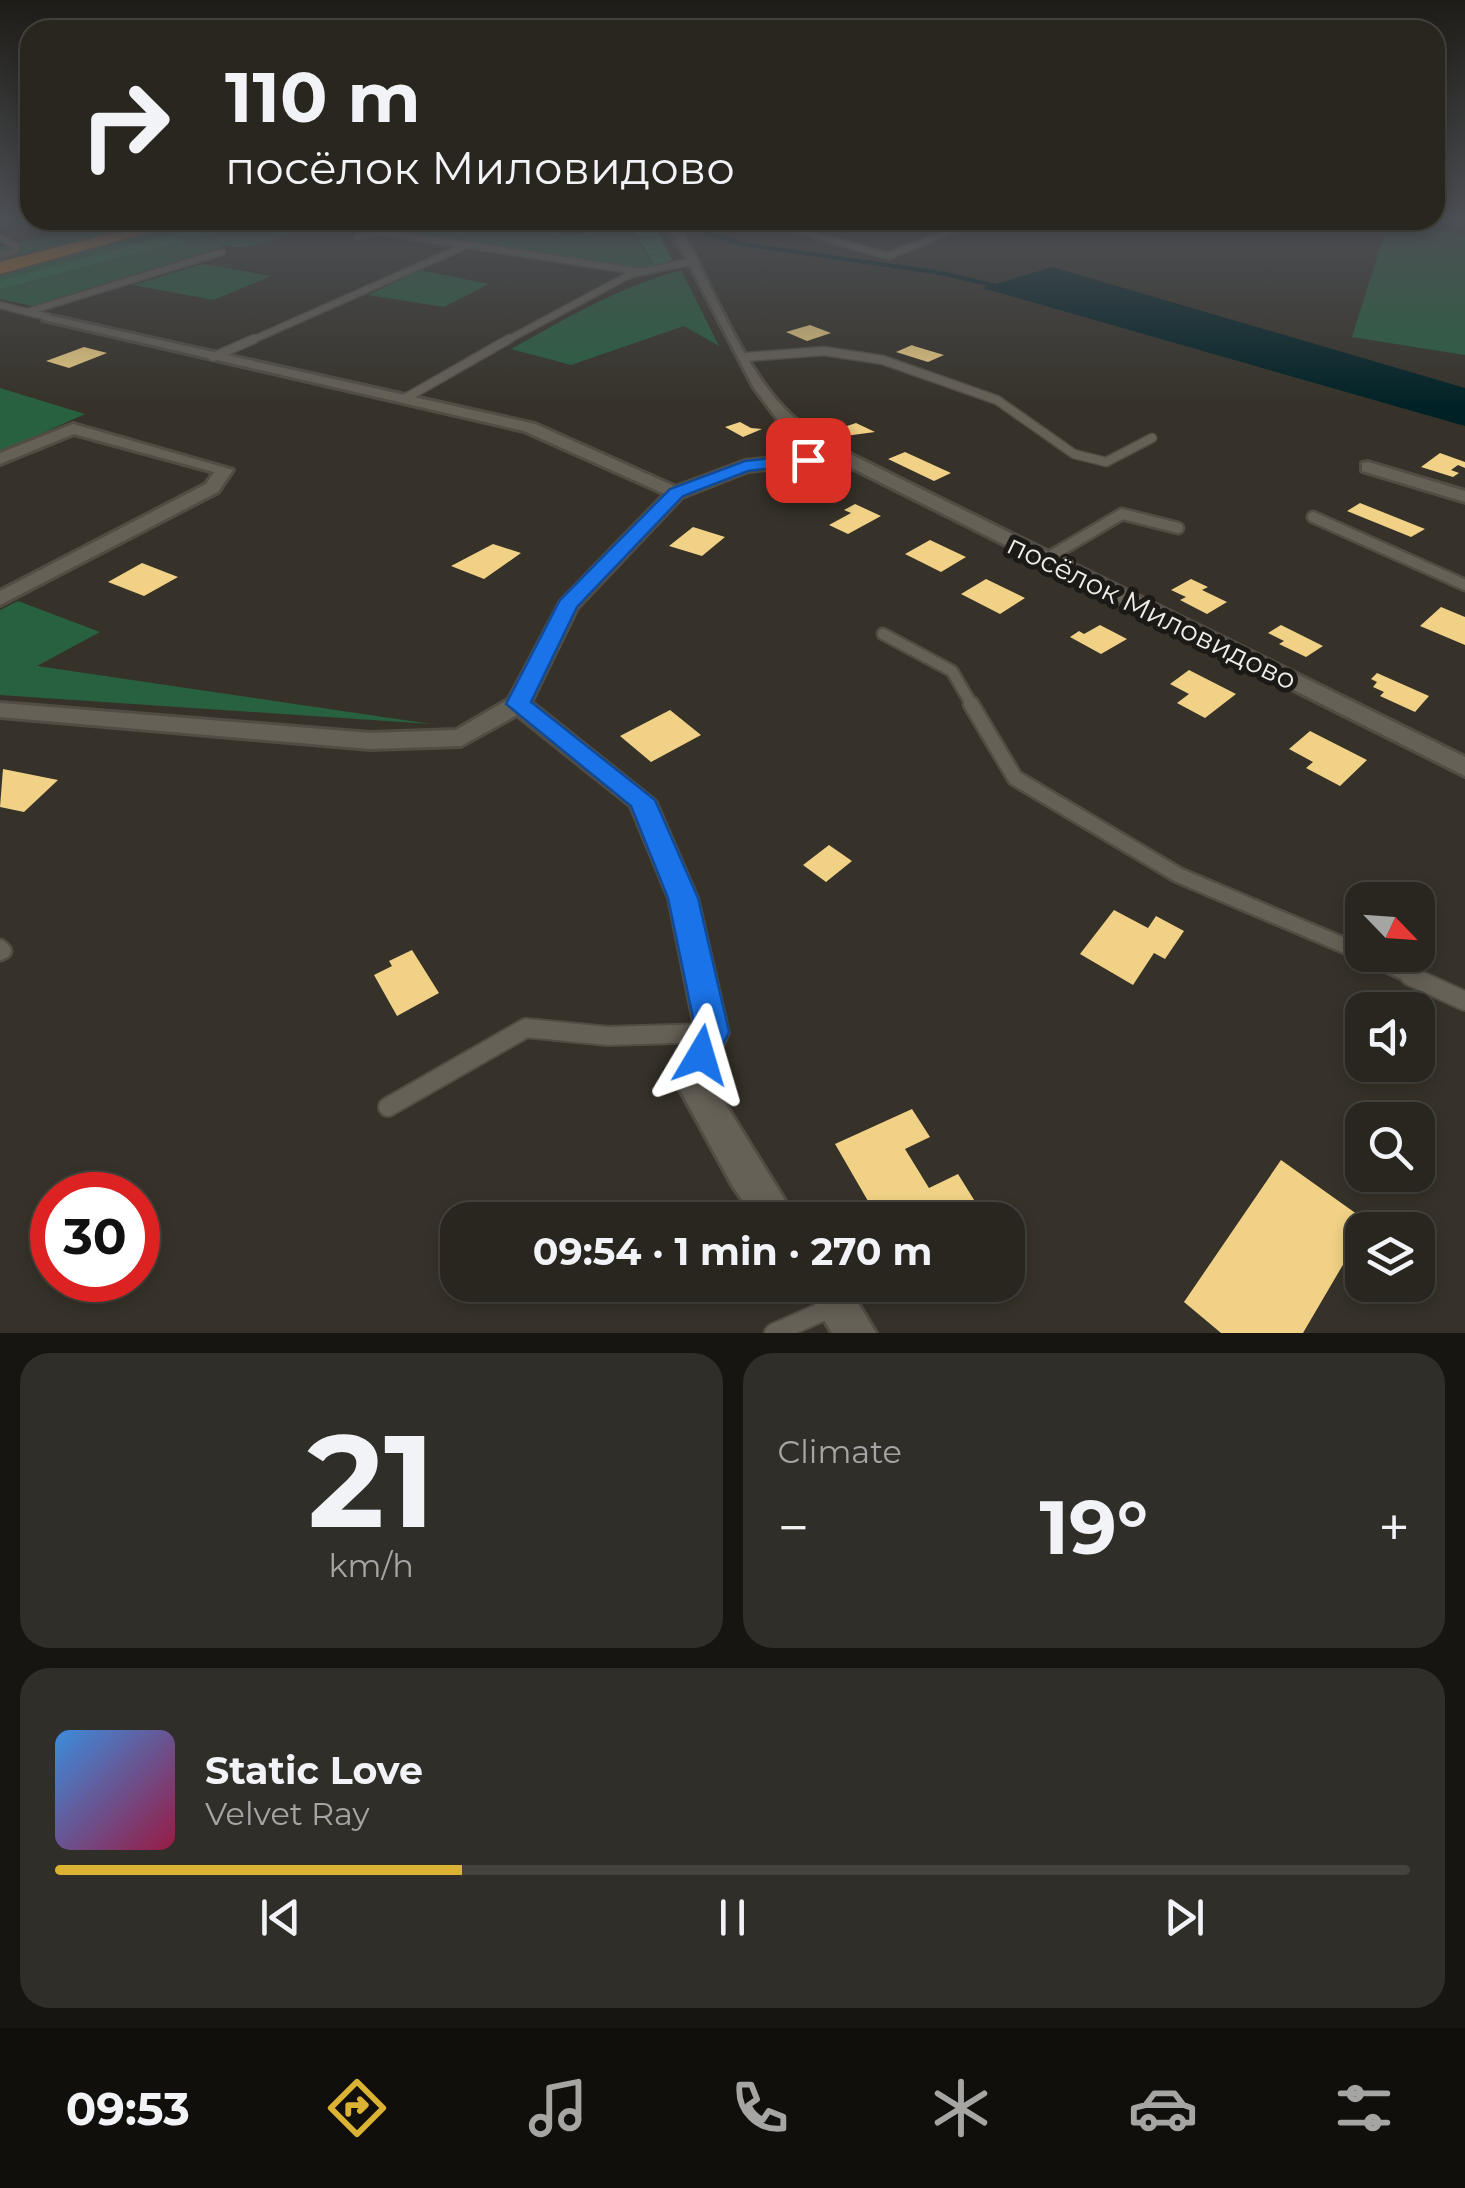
<!DOCTYPE html>
<meta charset="utf-8">
<style>
body{margin:0;font-family:Montserrat,sans-serif;background:#302e28;color:#f1f3f6;height:100vh;display:flex;flex-direction:column;font-size:38px;white-space:nowrap}
*{box-sizing:border-box;margin:0}
p{font-size:32px;color:#a5a5a4}
.icon{flex:none;width:55px;height:55px;fill:none;stroke:currentColor;stroke-width:2;stroke-linecap:round;stroke-linejoin:round}
.map{position:relative;height:1333px;overflow:hidden}
.side{display:flex;flex-direction:column;gap:20px;padding:20px;background:#161511;flex:1}
.side>*{flex:none}
.top-card{position:absolute;left:20px;top:20px;width:1425px;height:210px;border-radius:30px;box-shadow:0 5px 15px #0003,0 0 0 2px #44433d;background:#28261f;color:#f1f3f6;overflow:hidden}
.needle{width:65px;rotate:115deg}
.buttons{position:absolute;left:1345px;top:882px;display:grid;gap:20px}
.buttons a{display:grid;place-items:center;width:90px;height:90px;border-radius:20px;background:#28261f;box-shadow:0 5px 15px #0003,0 0 0 2px #44433d;font-size:50px}
.speed{position:absolute;left:30px;top:1172px;display:flex;gap:20px;font-size:50px;font-weight:700;text-align:center}
.speed>*{display:grid;place-content:center;width:130px;height:130px;border-radius:50%;background:#28261f;box-shadow:0 5px 15px #0003,0 0 0 2px #44433d;line-height:1}
.speed .limit{border:15px solid #d22;background:#fff;color:#111}
.pin{position:absolute;display:grid;place-items:center;width:85px;height:85px;color:#fff;margin:-42px;border-radius:20px;box-shadow:0 5px 15px #0006}
.me{position:absolute;width:110px;margin:-55px;rotate:7deg;stroke-linejoin:round;filter:drop-shadow(0 0 8px #0008)}
.turn{display:flex;align-items:center;gap:35px;height:210px;padding:0 40px;font-size:45px}
.turn .icon{width:130px;height:130px;stroke-width:2.5}
.turn b{display:block;font-size:70px;line-height:85px}
.big{font-size:75px;font-weight:700;line-height:1.1}
.side .card{flex:1;display:flex;flex-direction:column;justify-content:center;gap:15px;min-width:0;padding:0 35px;border-radius:30px;background:#302e28}
.side .dial{align-items:center;gap:0}
.dial b{font-size:130px;line-height:1}
.song{display:flex;align-items:center;gap:30px}
.cover{width:120px;height:120px;border-radius:15px;background:linear-gradient(135deg,hsl(210 70% 55%),hsl(340 70% 35%))}
.played{height:10px;border-radius:5px;background:linear-gradient(90deg,#dbb233 30%,#44433d 30%)}
.keys{display:flex;justify-content:space-around;direction:ltr}
.heat{display:flex;justify-content:space-between;align-items:center;font-size:55px;direction:ltr}
.side .tiles{flex:1;display:grid;gap:20px;grid-template-columns:1fr 1fr}
.card:last-child{grid-column:span 2}
.trip{position:absolute;left:440px;top:1202px;width:585px;height:100px;border-radius:30px;background:#28261f;box-shadow:0 5px 15px #0003,0 0 0 2px #44433d;font-weight:700;line-height:100px;text-align:center}
.tab-bar{display:flex;height:160px;justify-content:space-around;align-items:center;background:#100f0c;color:#a5a5a4}
.tab-bar .icon{width:70px;height:70px}
.tab-bar .selected{color:#dbb233}
.tab-bar b{font-size:45px;color:#f1f3f6}
.map>svg:first-child{display:block}
.green{fill:#286140}
.forest{fill:#29764c}
.water{fill:#002226}
.lines{fill:none;stroke-linecap:round;stroke-linejoin:round}
.stream{stroke:#002226;stroke-width:4}
.building{fill:#f0d185}
.service-far4-casing{stroke:#514d45;stroke-width:9}
.service-far3-casing{stroke:#514d45;stroke-width:11}
.service-far2-casing{stroke:#514d45;stroke-width:15}
.service-far1-casing{stroke:#514d45;stroke-width:19}
.service-casing{stroke:#514d45;stroke-width:22}
.minor-casing{stroke:#514d45;stroke-width:6}
.trunk-casing{stroke:#514d45;stroke-width:4}
.service-far4{stroke:#666157;stroke-width:6}
.service-far3{stroke:#666157;stroke-width:8}
.service-far2{stroke:#666157;stroke-width:10}
.service-far1{stroke:#666157;stroke-width:14}
.service{stroke:#666157;stroke-width:18}
.minor{fill:#666157;fill-rule:evenodd}
.trunk{fill:#ae722e;fill-rule:evenodd}
.route{fill:#1a73e8;stroke:#114b97;stroke-width:2.5}
.labels{text-anchor:middle;dominant-baseline:central;stroke-width:10;stroke-linejoin:round;paint-order:stroke}
.street-label{font-size:28px;fill:#f1eee8;stroke:#1c1a16}
</style>
<div class="map">
<svg width="1465" height="1333" viewBox="0 0 1465 1333">
<rect width="100%" height="100%" fill="#363229"/>
<path class="green" d="M12,220H159L0,262V247L50,234Z
M200,220H226L0,280V274Z
M266,220H496L567,233L629,228L656,266L633,270L379,226C359,233 344,221 324,224C287,229 265,253 225,246L32,306L0,299V289Z
M1393,220L1465,235V355L1352,337L1384,235Z
M203,264L271,276L214,300L133,285Z
M420,270L489,284L444,307L368,295Z
M681,270L719,346L684,326L571,365L511,349C567,318 619,287 681,270Z
M0,388L85,414L0,452Z
M18,601L100,632L37,666L431,724L0,695V610Z"/>
<path class="forest" d="M226,220H266L0,289V280Z
M626,220H652L672,260L656,266Z"/>
<path class="water" d="M1052,267L1465,388V426L983,288Z"/>
<g class="lines">
<path class="stream" d="M498,220L568,233L638,225L689,227L742,244L941,273L1005,288"/>
</g>
<path class="building" d="M810,325L831,333L807,341L786,332Z
M912,345L914,346L944,355L928,362L896,352Z
M84,347L107,353L69,368L46,361Z
M740,422L751,428L762,429L743,437L725,427Z
M856,423L875,432L845,436L835,430Z
M905,452L951,473L934,481L888,459Z
M1440,453L1465,462V468L1458,465L1451,470L1459,473L1453,477L1421,467Z
M1360,503L1425,529L1411,537L1347,511Z
M855,504L881,516L848,534L829,525L851,513L844,510Z
M693,527L725,537L702,556L669,546Z
M930,540L966,557L941,572L905,554Z
M493,544L521,553L484,579L451,566Z
M142,563L178,577L144,596L108,582Z
M986,579L1025,598L1000,614L961,594Z
M1191,579L1208,587L1202,590L1227,602L1207,614L1180,600L1186,597L1171,590Z
M1441,607L1465,617V645L1420,626Z
M1100,625L1127,639L1101,654L1070,637L1079,631L1084,634Z
M1281,625L1323,646L1306,657L1279,644L1284,641L1268,633Z
M1189,670L1236,694L1205,718L1177,703L1189,694L1170,684Z
M1377,673L1429,696L1415,712L1380,696L1384,692L1373,687L1377,682L1371,679Z
M670,710L701,735L651,762L620,736Z
M1310,731L1367,760L1340,786L1306,768L1313,762L1289,749Z
M3,769L58,780L24,812L0,807Z
M829,845L852,861L826,882L803,865Z
M1114,910L1148,928L1156,916L1184,931L1165,959L1154,953L1133,985L1080,954Z
M412,950L439,993L397,1016L374,975L392,966L389,961Z
M912,1109L930,1137L905,1149L929,1188L958,1174L976,1203L942,1220H879L835,1144Z
M1281,1160L1368,1222L1303,1333H1221L1184,1302Z"/>
<g class="lines">
<g class="service-far4-casing">
<path id="service-far4" d="M762,220L888,256L959,228
M358,237L379,232L467,245
M0,255L15,251V246L1,238
M0,305L27,312
M48,317L27,312L222,252
M248,342L467,245L642,272
M504,342L631,274L695,261"/>
</g>
<g class="service-far3-casing">
<path id="service-far3" d="M213,357L254,339
M746,357L824,351L883,360L997,400L1074,454L1106,462L1152,438
M404,399L509,339"/>
</g>
<g class="service-far2-casing">
<path id="service-far2" d="M1313,517L1465,585
M1044,560L1122,514L1178,528
M883,634L952,671L973,707"/>
</g>
<g class="service-far1-casing">
<path id="service-far1" d="M971,704L1015,778L1178,875L1362,953
M0,947L4,951L0,953
M1366,955L1416,978"/>
</g>
<g class="service-casing">
<path id="service" d="M1410,976L1465,1001
M388,1107L526,1028L608,1036L708,1033
M774,1333L833,1307"/>
</g>
<g class="minor-casing">
<path id="minor" d="M666,220H676C708,276 743,370 789,413C805,429 827,440 846,452L1465,757V776L838,461L748,471L682,497L577,608L531,702L655,801L697,898L728,1033L708,1076L797,1220H756L732,1185L673,1077L696,1032L669,898L631,806L517,715L461,746L370,749L0,717V703L370,733L456,730L509,699L561,601L665,494L524,431L48,321L43,320V314L535,424L676,487L745,461L824,453L778,420L754,388Z
M73,424L233,470L218,492L0,605V591L206,484L214,472L74,434L0,464V453Z
M1368,462L1465,491V502L1362,471V463Z
M803,1285H847L876,1333H832Z"/>
</g>
<g class="trunk-casing">
<path id="trunk" d="M163,220H192L0,274V262Z"/>
</g>
<use href="#service-far4" class="service-far4"/>
<use href="#service-far3" class="service-far3"/>
<use href="#service-far2" class="service-far2"/>
<use href="#service-far1" class="service-far1"/>
<use href="#service" class="service"/>
<use href="#minor" class="minor"/>
<use href="#trunk" class="trunk"/>
</g>
<linearGradient id="sky" x2="0" y2="1"><stop stop-color="#1e1c17"/><stop offset="0.54" stop-color="#4c4f54"/><stop offset="1" stop-color="#4c4f54" stop-opacity="0"/></linearGradient>
<rect width="1465" height="407" fill="url(#sky)"/>
<path class="route" d="M808,454L814,456V463L748,471L683,496L577,607L531,702L655,800L698,898L729,1032L713,1065L701,1069L689,1065L684,1055L696,1032L668,898L631,806L506,704L560,600L670,489L745,461Z"/>
<g class="labels">
<g class="street-label">
<text transform="translate(1152 612) rotate(26)">посёлок Миловидово</text>
</g>
</g>
</svg>
<div class="buttons">
<a><svg class="needle" viewBox="-14 -14 28 28"><path d="M0-13l5 13h-10z" fill="#e53935"/><path d="M0 13l5-13h-10z" fill="#a5a5a4"/></svg></a>
<a><svg class="icon" aria-label="sound" viewBox="0 0 24 24"><path d="M4 9h4l5-4v14l-5-4H4zM17 9q2 3 0 6"/></svg></a>
<a><svg class="icon" aria-label="search" viewBox="0 0 24 24"><circle cx="10" cy="10" r="6"/><path d="M15 15l6 6"/></svg></a>
<a><svg class="icon" aria-label="layers" viewBox="0 0 24 24"><path d="M12 4l9 5-9 5-9-5zM3 14l9 5 9-5"/></svg></a>
</div>
<div class="speed"><div class="limit">30</div></div>
<div class="pin" style="left:808px;top:460px;background:#d93025"><svg class="icon" aria-label="arrive" viewBox="0 0 24 24"><path d="M6 21V4h12l-3 4 3 4H6"/></svg></div>
<svg class="me" style="left:701px;top:1055px" viewBox="-20 -20 40 40"><path d="M0-17L14 15 0 8-14 15z" fill="#1a73e8" stroke="#fff" stroke-width="4"/></svg>
<div class="trip">09:54 · 1 min · 270 m</div>
<div class="top-card">
<div class="turn"><svg class="icon" aria-label="right" viewBox="0 0 24 24"><path d="M7 20v-9h11M14 6l5 5-5 5"/></svg><div><b>110 m</b>посёлок Миловидово</div></div>
</div>
</div>
<section class="side">
<div class="tiles">
<div class="card dial"><b>21</b><p>km/h</p></div>
<div class="card"><p>Climate</p>
<div class="heat"><a>−</a><b class="big">19°</b><a>+</a></div>
</div>
<div class="card">
<div class="song"><i class="cover"></i><div><b>Static Love</b><p>Velvet Ray</p></div></div>
<div class="played"></div>
<div class="keys"><svg class="icon" aria-label="previous" viewBox="0 0 24 24"><path d="M18 5L8 12l10 7zM5 5v14"/></svg><svg class="icon" aria-label="pause" viewBox="0 0 24 24"><path d="M8 5v14M16 5v14"/></svg><svg class="icon" aria-label="next" viewBox="0 0 24 24"><path d="M6 5l10 7-10 7zM19 5v14"/></svg></div>
</div>
</div>
</section>
<nav class="tab-bar">
<b>09:53</b>
<svg class="icon selected" aria-label="directions" viewBox="0 0 24 24"><path d="M12 3l9 9-9 9-9-9zM9 14v-3h6M13 9l2 2-2 2"/></svg>
<svg class="icon" aria-label="music" viewBox="0 0 24 24"><path d="M9 18V5l10-2v13"/><circle cx="6" cy="18" r="3"/><circle cx="16" cy="16" r="3"/></svg>
<svg class="icon" aria-label="phone" viewBox="0 0 24 24"><path d="M5 4h4l2 5-3 2q2 4 5 5l2-3 5 2v4C11 20 4 13 5 4z"/></svg>
<svg class="icon" aria-label="climate" viewBox="0 0 24 24"><path d="M12 3v18M4 7l16 10M4 17L20 7"/></svg>
<svg class="icon" aria-label="car" viewBox="0 0 24 24"><path d="M5 17H2v-5l4-1 3-4h7l3 4 3 1v5h-3M9 17h6M6 11h13"/><circle cx="7" cy="17" r="2"/><circle cx="17" cy="17" r="2"/></svg>
<svg class="icon" aria-label="filters" viewBox="0 0 24 24"><path d="M4 7h16M4 17h16"/><circle cx="9" cy="7" r="2"/><circle cx="15" cy="17" r="2"/></svg>
</nav>
